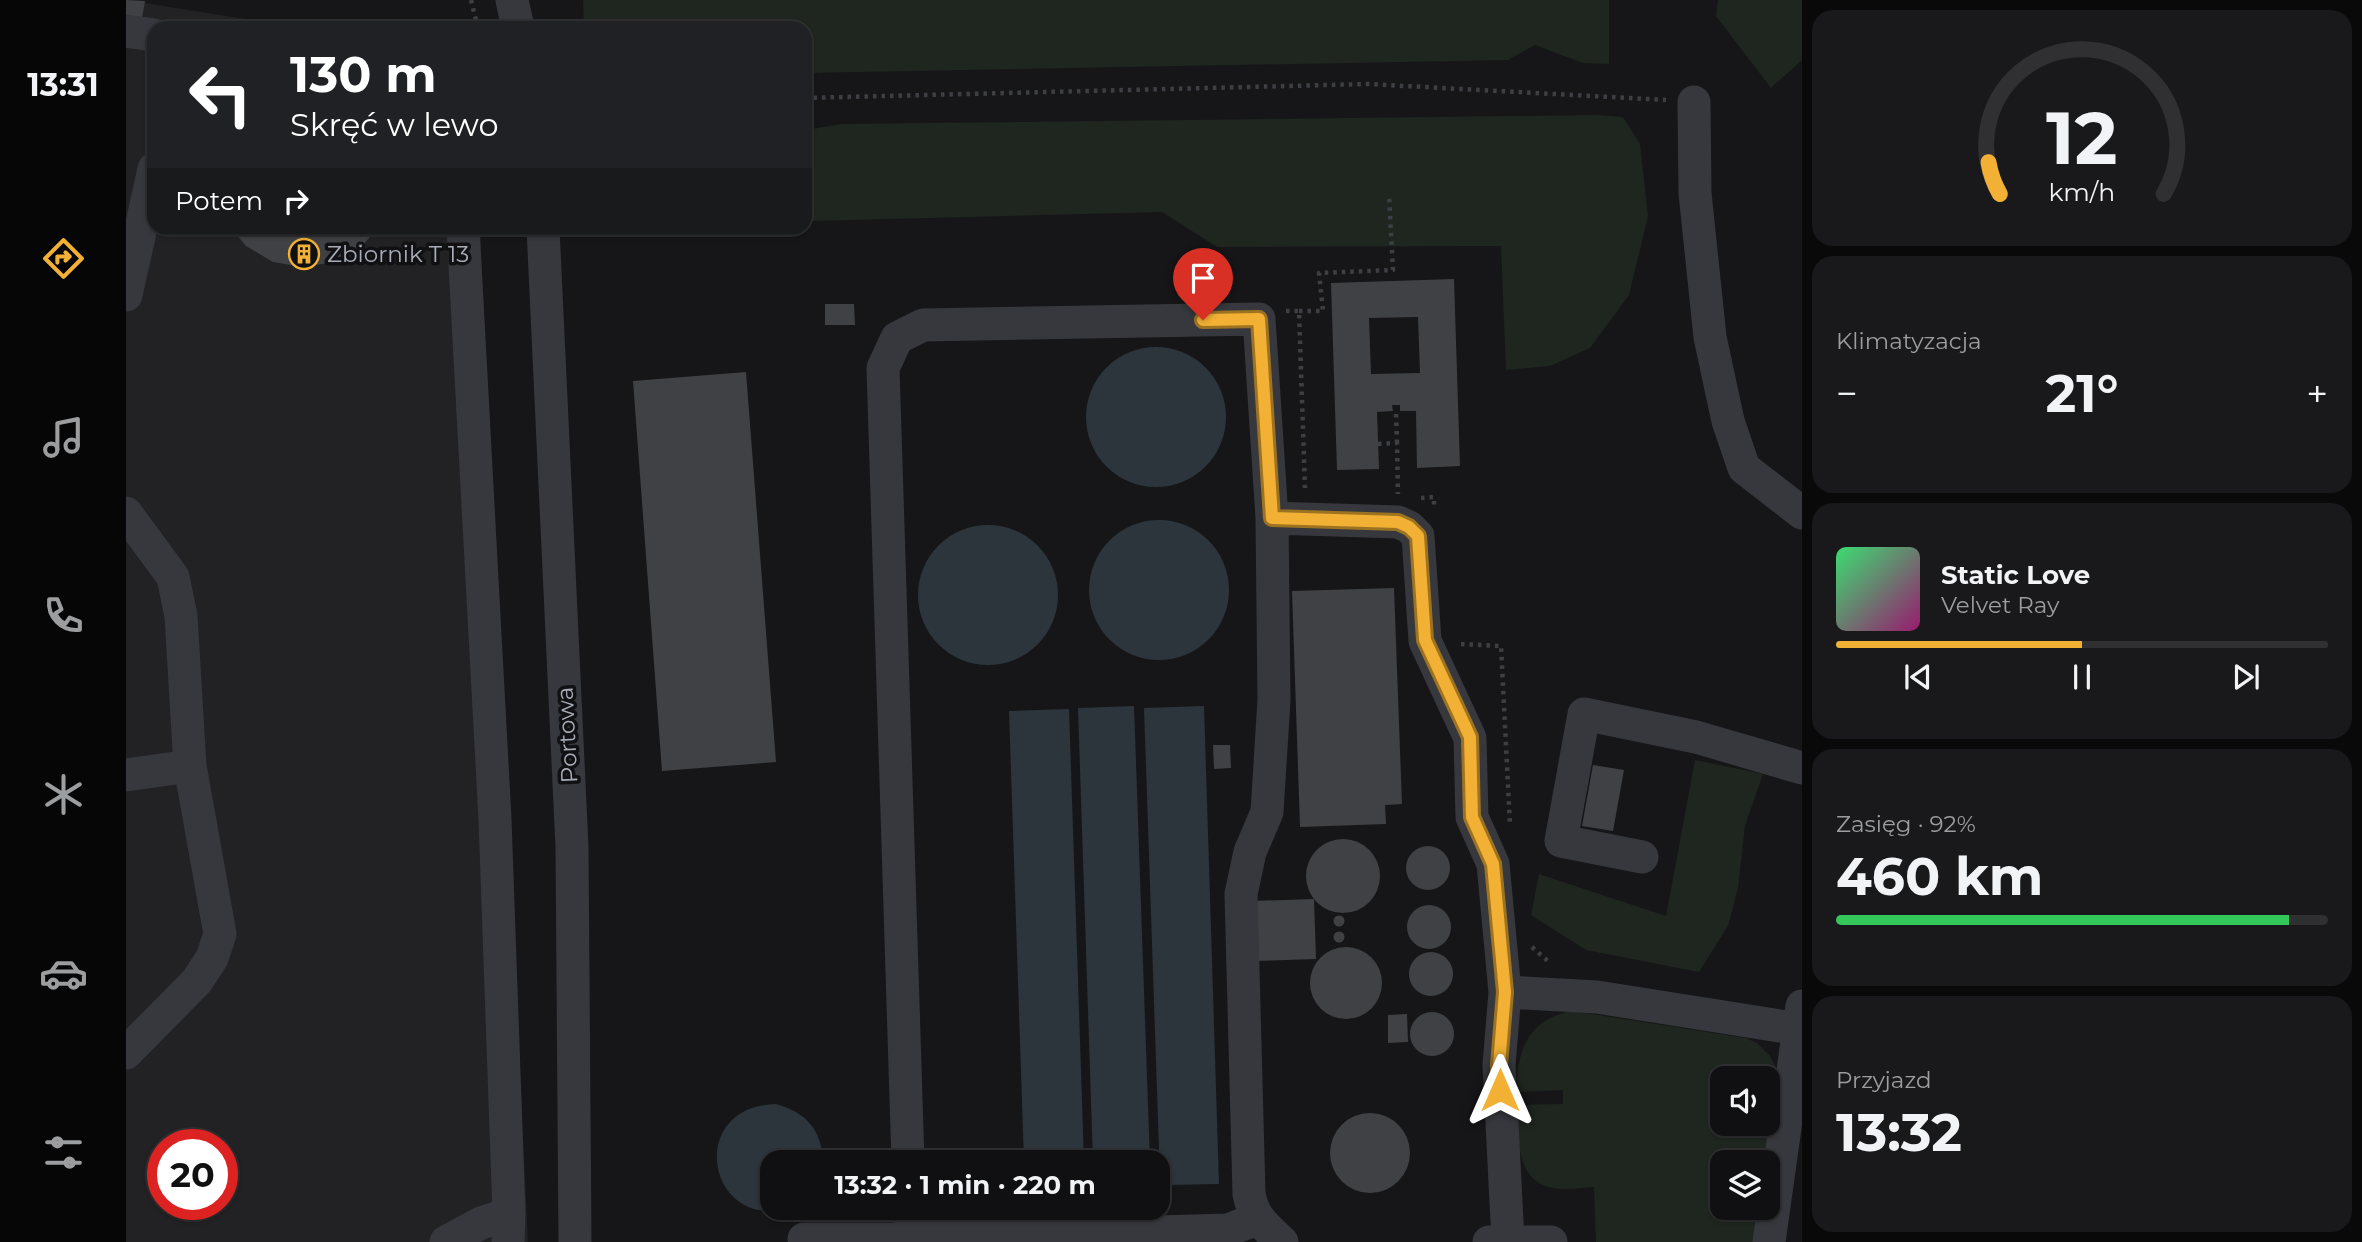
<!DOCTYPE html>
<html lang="pl">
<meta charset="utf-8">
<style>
body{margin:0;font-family:Montserrat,sans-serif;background:#19191b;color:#f1f3f6;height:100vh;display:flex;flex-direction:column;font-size:26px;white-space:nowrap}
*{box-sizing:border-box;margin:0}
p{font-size:23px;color:#9c9d9f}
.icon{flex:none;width:38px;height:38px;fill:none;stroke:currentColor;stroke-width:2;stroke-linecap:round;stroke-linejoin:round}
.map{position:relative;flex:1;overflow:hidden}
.drawer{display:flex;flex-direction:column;gap:10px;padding:10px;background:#09090a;width:560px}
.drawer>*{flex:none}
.guide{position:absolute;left:21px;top:21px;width:665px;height:214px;border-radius:21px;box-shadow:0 2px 5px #0004,0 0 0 2px #303032;background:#202124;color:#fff;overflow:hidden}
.controls{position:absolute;left:1584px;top:1066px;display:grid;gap:14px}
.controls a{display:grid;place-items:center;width:70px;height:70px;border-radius:14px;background:#101012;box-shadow:0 2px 5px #0004,0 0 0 2px #303032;font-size:35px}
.speed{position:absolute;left:21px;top:1129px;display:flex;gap:14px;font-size:35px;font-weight:700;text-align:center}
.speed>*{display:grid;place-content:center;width:91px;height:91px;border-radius:50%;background:#101012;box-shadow:0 2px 5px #0004,0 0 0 2px #303032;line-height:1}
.speed .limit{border:10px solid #d22;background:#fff;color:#111}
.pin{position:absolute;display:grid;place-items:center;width:60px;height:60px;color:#fff;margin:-72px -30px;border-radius:50% 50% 50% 0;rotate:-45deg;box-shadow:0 0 7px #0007}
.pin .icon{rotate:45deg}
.me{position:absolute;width:77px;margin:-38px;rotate:0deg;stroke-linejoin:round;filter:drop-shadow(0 0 5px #0008)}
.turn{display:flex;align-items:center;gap:24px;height:147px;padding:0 28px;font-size:32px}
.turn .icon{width:91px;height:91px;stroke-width:2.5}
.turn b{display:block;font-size:49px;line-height:60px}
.then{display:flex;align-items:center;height:66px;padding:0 28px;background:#0003;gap:14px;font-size:26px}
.big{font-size:52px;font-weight:700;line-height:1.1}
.drawer .widget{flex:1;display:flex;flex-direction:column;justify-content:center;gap:10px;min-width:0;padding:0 24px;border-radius:21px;background:#19191b}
.drawer .dial{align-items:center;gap:0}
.dial svg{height:182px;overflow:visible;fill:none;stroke:#303032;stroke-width:7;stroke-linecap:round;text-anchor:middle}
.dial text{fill:#f1f3f6;stroke:none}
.song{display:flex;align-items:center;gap:21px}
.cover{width:84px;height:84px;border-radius:10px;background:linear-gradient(135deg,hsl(140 70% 55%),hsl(320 70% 35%))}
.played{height:7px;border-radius:4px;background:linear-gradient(90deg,#f2b134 50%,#303032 50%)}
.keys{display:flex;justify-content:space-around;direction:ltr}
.heat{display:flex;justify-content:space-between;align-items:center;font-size:38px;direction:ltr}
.charge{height:10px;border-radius:5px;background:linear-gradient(90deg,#34c759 92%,#303032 0)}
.trip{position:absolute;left:634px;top:1150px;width:410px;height:70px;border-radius:21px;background:#101012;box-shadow:0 2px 5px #0004,0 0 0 2px #303032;font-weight:700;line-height:70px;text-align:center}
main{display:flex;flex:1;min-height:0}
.dock{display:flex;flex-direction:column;width:126px;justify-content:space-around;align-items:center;background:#060607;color:#9c9d9f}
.dock .icon{width:49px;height:49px}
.dock .active{color:#f2b134}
.dock b{font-size:32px;color:#f1f3f6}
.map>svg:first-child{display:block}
.built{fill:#222225;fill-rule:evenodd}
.green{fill:#1e261f;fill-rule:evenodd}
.water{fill:#2c353c}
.building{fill:#404145;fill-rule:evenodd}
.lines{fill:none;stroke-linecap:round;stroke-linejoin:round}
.path{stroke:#3d3f44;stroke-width:4.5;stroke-dasharray:3.5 5;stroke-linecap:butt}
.minor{stroke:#37383d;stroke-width:33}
.route-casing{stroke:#9d7322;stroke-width:18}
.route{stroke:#f2b134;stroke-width:12}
.labels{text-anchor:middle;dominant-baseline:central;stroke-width:7;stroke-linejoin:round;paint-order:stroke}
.poi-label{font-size:23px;fill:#a8adb8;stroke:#111113;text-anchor:start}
.street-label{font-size:23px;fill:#a8adb8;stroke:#111113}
</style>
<main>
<nav class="dock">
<b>13:31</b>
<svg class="icon active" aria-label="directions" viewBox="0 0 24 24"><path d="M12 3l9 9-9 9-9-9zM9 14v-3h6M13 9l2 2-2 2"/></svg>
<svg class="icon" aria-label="music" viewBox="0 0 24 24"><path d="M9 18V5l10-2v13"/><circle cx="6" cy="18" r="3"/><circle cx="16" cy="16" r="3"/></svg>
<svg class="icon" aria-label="phone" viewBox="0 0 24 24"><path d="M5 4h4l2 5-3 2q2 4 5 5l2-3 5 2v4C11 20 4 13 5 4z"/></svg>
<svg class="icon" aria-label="climate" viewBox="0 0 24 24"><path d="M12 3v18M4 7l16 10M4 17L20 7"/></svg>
<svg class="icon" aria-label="car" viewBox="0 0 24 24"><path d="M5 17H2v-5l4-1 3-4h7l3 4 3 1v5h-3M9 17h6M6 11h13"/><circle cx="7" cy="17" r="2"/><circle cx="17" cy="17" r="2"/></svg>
<svg class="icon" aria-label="filters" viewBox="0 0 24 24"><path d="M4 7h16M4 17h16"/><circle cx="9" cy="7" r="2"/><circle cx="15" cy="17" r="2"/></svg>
</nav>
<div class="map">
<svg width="1676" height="1242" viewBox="0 0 1676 1242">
<rect width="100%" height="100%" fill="#161618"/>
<path class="built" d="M0,0L175,28H28V228H354L402,1242H0ZM37,1144H96V1204H37Z"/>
<path class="green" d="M457,0H1483V64L1457,63L1409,45L1382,60L679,73V28H458Z
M1592,0H1676V60L1645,88L1590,16Z
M1472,115L1497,117L1514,144L1522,216L1503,295L1464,348L1424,366L1380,370L1375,246L1091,247L1036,212L686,221L679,203V130L715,124Z
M1569,760L1637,774L1619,826L1612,888L1602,926L1573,972L1460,950L1405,915L1413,874L1540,916Z
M1446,1011L1620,1038L1631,1043L1644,1056L1650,1067L1651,1078L1640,1162H1596V1208H1634L1629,1242H1470L1468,1187C1454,1188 1436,1191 1423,1187C1388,1178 1393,1133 1391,1105L1437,1104V1090L1391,1092C1390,1051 1402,1019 1446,1011ZM1596,1078H1642V1124H1596Z"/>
<path class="water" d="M960 417a70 70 0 1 1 140 0a70 70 0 1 1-140 0Z
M963 590a70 70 0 1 1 140 0a70 70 0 1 1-140 0Z
M792 595a70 70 0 1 1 140 0a70 70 0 1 1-140 0Z
M1008,706L1024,1162H967L952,708Z
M1078,706L1093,1184L1039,1185L1034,1179L1018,708Z
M943,709L958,1162H898L883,711Z
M650,1104C681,1113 696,1130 697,1162H646V1208H662C581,1231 559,1106 650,1104Z"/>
<path class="building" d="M0,0L19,1L16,18L0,15Z
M105,228H252L235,247L208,262L177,267L147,262L120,246Z
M1328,279L1334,466L1291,468L1290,411H1274V405H1266L1267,411L1251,412L1253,469L1211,470L1205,283ZM1292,317L1294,373L1245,374L1243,318Z
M699,304H728L729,325H699Z
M620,372L650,762L536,771L507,381Z
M1268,588L1276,804L1259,805L1260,824L1174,827L1166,591Z
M1087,745H1104L1105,768L1088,769Z
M1467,765L1498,770L1487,831L1456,826Z
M1180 876a37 37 0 1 1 74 0a37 37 0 1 1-74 0Z
M1280 868a22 22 0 1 1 44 0a22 22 0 1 1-44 0Z
M1188,899L1190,959L1128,961L1126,901Z
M1281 927a22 22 0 1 1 44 0a22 22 0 1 1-44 0Z
M1207.5 921a5.5 5.5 0 1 1 11 0a5.5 5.5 0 1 1-11 0Z
M1207.5 937a5.5 5.5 0 1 1 11 0a5.5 5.5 0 1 1-11 0Z
M1184 983a36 36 0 1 1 72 0a36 36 0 1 1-72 0Z
M1283 974a22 22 0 1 1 44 0a22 22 0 1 1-44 0Z
M1284 1034a22 22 0 1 1 44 0a22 22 0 1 1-44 0Z
M1281,1014L1282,1042L1262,1043V1015Z
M1204 1153a40 40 0 1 1 80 0a40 40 0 1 1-80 0Z"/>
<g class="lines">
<path class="path" d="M345,0L352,28
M679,98L1242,84L1540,100
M1160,311H1173L1179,488
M1173,311H1197L1193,273L1267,270L1263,195
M1270,414L1271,443
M1252,444L1271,443L1272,494
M1295,498L1308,497V507
M1335,644L1375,646L1384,825
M1406,947L1423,962"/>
<path class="minor" d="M386,0L392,28
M0,31L28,35
M1568,102L1569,193L1584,337L1602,421L1618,468L1676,513
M337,228L369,819L383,1214L382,1242
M417,228L446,847L449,1242
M0,295L28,169
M0,513L47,577L55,616L64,766L94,934L86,958L71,981L0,1053
M1146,518L1272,522L1283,527L1292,536L1299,641L1344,738L1346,817L1367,864L1379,992L1373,1065L1382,1241
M0,775L64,766
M1516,857L1435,841L1458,714L1570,737L1676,768
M1379,992L1471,997L1673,1029
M782,1162L757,368L771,338L797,325L1133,319L1146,518L1148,700L1141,812L1124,852L1115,894L1123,1194C1128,1219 1138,1225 1156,1242
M784,1208L785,1239
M678,1239H785L1102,1230L1131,1219
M320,1242L355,1223L383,1214
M1363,1242H1425
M1643,1242L1676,1006"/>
</g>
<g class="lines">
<g class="route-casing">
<path id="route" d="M1077,320L1133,319L1146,518L1272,522L1283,527L1292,536L1299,640L1344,737L1346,817L1367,864L1379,992L1373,1065L1374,1090"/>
</g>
<use href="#route" class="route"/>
</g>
<defs>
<g id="building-ring" transform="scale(1.575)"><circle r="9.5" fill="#111113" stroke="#f2b134" stroke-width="1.5"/><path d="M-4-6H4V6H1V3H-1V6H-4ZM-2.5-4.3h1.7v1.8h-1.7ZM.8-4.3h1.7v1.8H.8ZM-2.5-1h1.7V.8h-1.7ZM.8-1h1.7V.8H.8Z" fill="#f2b134"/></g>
</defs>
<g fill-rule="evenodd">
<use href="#building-ring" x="178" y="254"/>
</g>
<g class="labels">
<g class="poi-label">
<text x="201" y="254">Zbiornik T 13</text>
</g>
<g class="street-label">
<text transform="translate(441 735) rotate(-93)">Portowa</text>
</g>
</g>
</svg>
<div class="controls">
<a><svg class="icon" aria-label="sound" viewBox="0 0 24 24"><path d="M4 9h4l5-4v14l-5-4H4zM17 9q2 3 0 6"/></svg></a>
<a><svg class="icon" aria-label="layers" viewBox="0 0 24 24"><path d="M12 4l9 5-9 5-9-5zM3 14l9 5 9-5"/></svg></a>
</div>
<div class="speed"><div class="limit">20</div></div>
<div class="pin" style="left:1077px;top:320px;background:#d93025"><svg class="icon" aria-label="arrive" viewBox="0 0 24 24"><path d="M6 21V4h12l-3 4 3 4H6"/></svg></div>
<svg class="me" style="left:1374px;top:1090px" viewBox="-20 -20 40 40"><path d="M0-17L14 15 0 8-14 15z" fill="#f2b134" stroke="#fff" stroke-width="4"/></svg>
<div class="trip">13:32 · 1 min · 220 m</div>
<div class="guide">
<div class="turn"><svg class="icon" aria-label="left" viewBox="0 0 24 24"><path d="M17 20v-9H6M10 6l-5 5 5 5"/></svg><div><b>130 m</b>Skręć w lewo</div></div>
<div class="then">Potem<svg class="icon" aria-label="right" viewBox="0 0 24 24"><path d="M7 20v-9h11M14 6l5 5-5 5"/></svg></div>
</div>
</div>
<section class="drawer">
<div class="widget dial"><svg viewBox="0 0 100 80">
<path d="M14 69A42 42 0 1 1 86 69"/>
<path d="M14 69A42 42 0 0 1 9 55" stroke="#f2b134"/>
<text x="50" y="56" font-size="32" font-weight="700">12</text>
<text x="50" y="72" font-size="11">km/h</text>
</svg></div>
<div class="widget"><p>Klimatyzacja</p>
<div class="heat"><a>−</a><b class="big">21°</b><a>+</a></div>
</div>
<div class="widget">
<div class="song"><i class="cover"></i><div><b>Static Love</b><p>Velvet Ray</p></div></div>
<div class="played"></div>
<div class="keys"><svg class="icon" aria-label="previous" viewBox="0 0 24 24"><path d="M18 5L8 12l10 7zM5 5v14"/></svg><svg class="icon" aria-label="pause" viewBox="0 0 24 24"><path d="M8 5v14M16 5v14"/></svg><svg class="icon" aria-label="next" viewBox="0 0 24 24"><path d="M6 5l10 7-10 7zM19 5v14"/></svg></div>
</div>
<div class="widget"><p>Zasięg · 92%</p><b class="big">460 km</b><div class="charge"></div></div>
<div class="widget"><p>Przyjazd</p><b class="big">13:32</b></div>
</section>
</main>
